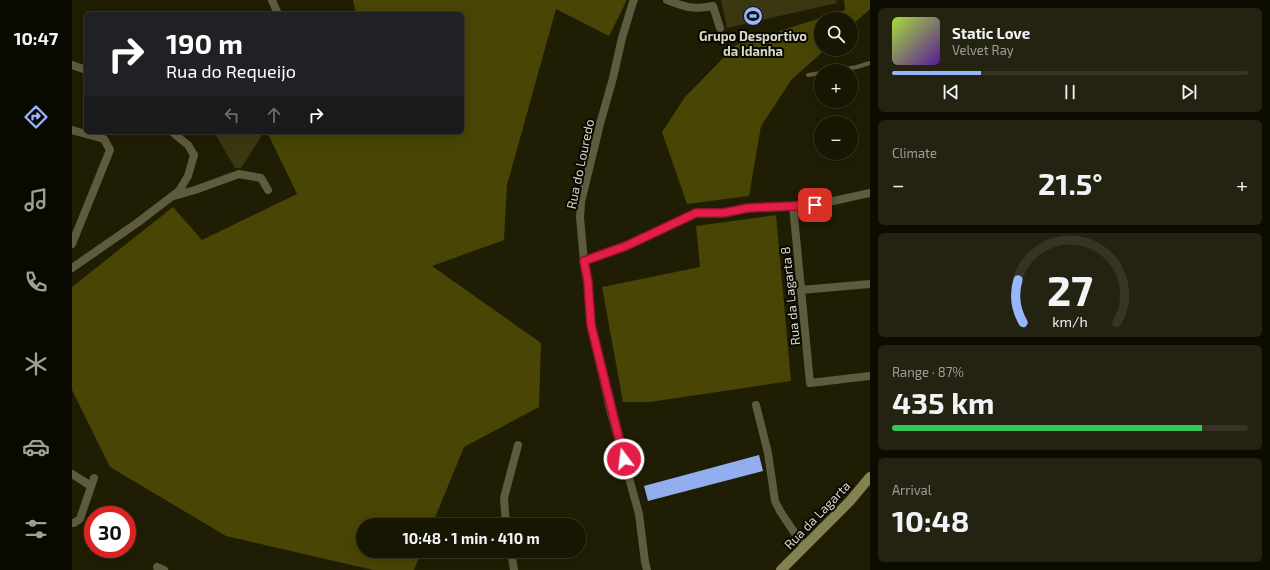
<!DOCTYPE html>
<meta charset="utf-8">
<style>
body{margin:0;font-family:"Exo 2",sans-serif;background:#242311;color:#f1f3f6;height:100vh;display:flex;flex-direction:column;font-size:15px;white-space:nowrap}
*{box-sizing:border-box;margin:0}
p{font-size:13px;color:#9e9f99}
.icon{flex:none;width:22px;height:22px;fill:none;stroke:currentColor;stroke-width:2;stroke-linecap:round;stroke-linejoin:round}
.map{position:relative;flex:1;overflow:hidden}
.panel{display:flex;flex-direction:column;gap:8px;padding:8px;background:#0d0c01;width:400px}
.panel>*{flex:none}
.guide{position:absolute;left:12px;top:12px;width:380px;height:122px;border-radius:6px;box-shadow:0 4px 16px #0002,0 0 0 1px #363524;background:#202124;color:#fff;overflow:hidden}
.controls{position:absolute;left:742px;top:12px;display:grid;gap:8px}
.controls a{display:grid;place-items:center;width:44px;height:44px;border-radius:50%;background:#171602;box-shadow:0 4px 16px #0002,0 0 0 1px #363524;font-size:20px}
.speed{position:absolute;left:12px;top:506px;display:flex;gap:8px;font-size:20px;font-weight:700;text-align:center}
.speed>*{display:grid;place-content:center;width:52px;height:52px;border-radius:50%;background:#171602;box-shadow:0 4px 16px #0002,0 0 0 1px #363524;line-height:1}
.speed .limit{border:6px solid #d22;background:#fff;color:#111}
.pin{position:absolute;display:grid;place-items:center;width:34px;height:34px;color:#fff;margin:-17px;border-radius:8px;box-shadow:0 2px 6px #0006}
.me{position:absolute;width:44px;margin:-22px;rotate:345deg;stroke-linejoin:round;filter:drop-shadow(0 0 3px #0008)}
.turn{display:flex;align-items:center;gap:14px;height:84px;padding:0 16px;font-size:18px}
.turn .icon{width:52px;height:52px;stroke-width:2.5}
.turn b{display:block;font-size:28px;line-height:34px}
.lanes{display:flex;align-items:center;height:38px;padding:0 16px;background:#0003;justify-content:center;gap:20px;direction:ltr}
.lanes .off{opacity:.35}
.big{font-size:30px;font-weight:700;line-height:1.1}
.panel .card{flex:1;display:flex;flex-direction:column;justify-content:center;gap:6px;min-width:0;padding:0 14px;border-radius:6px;background:#242311}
.panel .dial{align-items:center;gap:0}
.dial svg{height:104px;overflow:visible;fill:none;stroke:#363524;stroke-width:7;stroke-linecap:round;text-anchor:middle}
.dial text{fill:#f1f3f6;stroke:none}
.song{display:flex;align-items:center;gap:12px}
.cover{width:48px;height:48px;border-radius:6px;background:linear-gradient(135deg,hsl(80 70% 55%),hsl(270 70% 35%))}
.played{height:4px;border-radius:2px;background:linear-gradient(90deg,#98b6fd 25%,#363524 25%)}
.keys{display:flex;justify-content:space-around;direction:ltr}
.heat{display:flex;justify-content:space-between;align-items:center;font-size:22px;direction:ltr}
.charge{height:6px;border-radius:3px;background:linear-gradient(90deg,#34c759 87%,#363524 0)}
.trip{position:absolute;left:284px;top:518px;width:230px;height:40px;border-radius:20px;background:#171602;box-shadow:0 4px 16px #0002,0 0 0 1px #363524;font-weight:700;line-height:40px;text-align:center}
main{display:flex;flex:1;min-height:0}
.tabs{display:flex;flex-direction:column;width:72px;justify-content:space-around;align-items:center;background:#090901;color:#9e9f99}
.tabs .icon{width:28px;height:28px}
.tabs .current{color:#98b6fd}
.tabs b{font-size:18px;color:#f1f3f6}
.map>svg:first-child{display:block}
.green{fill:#3b3811}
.forest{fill:#494505}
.building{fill:#93aeee}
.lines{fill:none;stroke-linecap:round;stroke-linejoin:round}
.lane{stroke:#5d5c3f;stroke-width:4}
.street{stroke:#5d5c3f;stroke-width:8}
.secondary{stroke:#838051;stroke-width:10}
.route-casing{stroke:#92132f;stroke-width:10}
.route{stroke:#e11d48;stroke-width:7}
.labels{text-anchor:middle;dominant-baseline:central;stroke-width:4;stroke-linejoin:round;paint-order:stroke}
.poi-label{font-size:13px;font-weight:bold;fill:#d8d7c7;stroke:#080701}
.street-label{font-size:13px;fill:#d8d7c7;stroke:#080701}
</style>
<main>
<nav class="tabs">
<b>10:47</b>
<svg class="icon current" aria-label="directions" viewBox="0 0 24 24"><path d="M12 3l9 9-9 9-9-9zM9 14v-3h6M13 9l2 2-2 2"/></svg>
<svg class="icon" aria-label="music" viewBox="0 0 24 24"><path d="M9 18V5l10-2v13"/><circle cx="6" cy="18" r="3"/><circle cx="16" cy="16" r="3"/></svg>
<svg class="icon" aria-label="phone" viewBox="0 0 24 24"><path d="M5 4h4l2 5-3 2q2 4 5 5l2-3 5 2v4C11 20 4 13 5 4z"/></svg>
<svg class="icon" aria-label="climate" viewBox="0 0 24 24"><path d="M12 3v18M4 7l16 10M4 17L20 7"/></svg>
<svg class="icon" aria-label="car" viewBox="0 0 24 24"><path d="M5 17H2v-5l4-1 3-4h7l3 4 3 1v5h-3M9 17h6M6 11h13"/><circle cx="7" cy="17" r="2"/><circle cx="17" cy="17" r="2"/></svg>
<svg class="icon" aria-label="filters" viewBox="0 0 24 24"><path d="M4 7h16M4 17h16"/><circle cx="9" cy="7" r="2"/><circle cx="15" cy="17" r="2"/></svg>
</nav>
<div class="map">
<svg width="798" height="570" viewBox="0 0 798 570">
<rect width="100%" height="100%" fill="#1f1d03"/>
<path class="green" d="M649,0H764L765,3L655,28Z
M142,132H192L169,168H163Z"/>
<path class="forest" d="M281,0H555L537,36L484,9L435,185L432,240L360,266L469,343L467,407L392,447L360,525H291V551H350L342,570H301L154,536L38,467L0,390V287L101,207L130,240L225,194L195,132H390V14H284Z
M772,0H798V9L779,26V19H749V49H754L720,79L689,126L677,196L615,204L590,132L613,97L664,45L773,10Z
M704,215L719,381L578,402H551L530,287L628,267L624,226Z"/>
<path class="building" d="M687,455L691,471L576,501L572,486Z"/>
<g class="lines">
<path class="lane" d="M760,71L785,67L798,63
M736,75L749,73"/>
<path class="street" d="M200,0L206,14
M562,0L561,2L550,38L541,78L528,124L509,202L508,218L512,261L516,283L519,325L539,413L567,514L573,562L575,570
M595,0C613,7 621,10 641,6L648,28
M0,65L14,70
M0,130L32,139L38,150L0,244
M102,196L123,190L167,174L189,178L196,190
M721,206L738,383L798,376
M512,261L553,246L624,213H651L676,208L743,205L798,193
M0,268L65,223L107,191L116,176L122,155L116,145L100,132
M729,290L798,284
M684,405L696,453L703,501L708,511L732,547
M0,474L19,486
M0,523H2L8,519L22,478
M434,525L432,498L446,445
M439,551L442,570
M85,567L92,570"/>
<path class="secondary" d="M709,570L778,501L798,477"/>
</g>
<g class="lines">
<g class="route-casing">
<path id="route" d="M552,459L519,325L516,282L512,261L554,246L624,213H651L676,208L743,205"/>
</g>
<use href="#route" class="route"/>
</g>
<defs>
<g id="stadium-disc" transform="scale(1)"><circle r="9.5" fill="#98b6fd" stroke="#080701"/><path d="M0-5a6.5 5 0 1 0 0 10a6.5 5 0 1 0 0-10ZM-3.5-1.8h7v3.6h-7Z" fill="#111"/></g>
</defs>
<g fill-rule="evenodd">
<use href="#stadium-disc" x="681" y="16"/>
</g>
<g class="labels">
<g class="poi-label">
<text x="681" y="36">Grupo Desportivo<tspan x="681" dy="15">da Idanha</tspan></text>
</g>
<g class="street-label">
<text transform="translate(508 164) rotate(-78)">Rua do Louredo</text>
<text transform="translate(718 296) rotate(-96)">Rua da Lagarta 8</text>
<text transform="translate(745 515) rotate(-46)">Rua da Lagarta</text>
</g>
</g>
</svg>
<div class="controls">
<a><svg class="icon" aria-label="search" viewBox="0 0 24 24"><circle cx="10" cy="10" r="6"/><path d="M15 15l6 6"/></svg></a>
<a>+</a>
<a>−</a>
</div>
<div class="speed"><div class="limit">30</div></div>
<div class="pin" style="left:743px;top:205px;background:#d93025"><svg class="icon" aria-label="arrive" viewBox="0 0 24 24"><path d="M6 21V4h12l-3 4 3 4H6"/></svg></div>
<svg class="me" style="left:552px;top:459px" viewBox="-20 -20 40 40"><circle r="17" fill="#e11d48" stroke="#fff" stroke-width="3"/><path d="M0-11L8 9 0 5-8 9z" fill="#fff"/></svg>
<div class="trip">10:48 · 1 min · 410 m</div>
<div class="guide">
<div class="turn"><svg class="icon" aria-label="right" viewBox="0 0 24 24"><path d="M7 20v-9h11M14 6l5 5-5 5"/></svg><div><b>190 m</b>Rua do Requeijo</div></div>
<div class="lanes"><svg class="icon off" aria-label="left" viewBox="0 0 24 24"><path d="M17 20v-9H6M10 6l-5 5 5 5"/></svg><svg class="icon off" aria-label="ahead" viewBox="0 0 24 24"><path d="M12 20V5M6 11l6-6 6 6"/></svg><svg class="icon" aria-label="right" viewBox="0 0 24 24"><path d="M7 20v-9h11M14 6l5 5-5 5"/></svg></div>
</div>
</div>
<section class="panel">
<div class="card">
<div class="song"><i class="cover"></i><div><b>Static Love</b><p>Velvet Ray</p></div></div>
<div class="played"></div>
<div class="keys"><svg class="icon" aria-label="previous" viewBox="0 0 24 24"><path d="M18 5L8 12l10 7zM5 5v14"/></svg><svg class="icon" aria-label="pause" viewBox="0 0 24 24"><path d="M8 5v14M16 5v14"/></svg><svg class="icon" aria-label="next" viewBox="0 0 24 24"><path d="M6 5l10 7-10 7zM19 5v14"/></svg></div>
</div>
<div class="card"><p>Climate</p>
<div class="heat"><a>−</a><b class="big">21.5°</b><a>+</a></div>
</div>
<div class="card dial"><svg viewBox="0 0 100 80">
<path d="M14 69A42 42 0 1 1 86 69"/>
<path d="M14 69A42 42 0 0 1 10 36" stroke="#98b6fd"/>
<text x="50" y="56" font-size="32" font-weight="700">27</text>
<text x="50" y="72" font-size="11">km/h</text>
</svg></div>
<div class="card"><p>Range · 87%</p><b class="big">435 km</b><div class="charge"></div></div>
<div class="card"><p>Arrival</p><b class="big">10:48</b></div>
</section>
</main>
